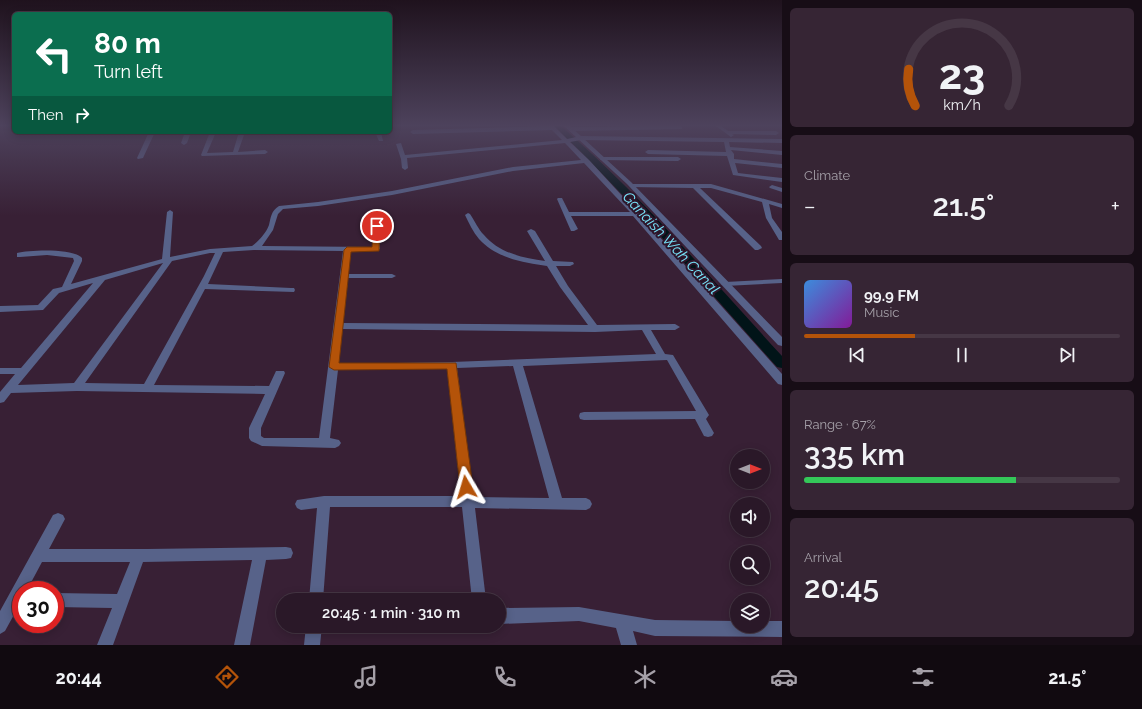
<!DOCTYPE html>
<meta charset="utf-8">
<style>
body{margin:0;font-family:Raleway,sans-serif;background:#362534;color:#f1f3f6;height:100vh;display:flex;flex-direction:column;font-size:15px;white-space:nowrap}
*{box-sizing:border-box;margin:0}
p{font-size:13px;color:#a5a0a8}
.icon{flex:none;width:22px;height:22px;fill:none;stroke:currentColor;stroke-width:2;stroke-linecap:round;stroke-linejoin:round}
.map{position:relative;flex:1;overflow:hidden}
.drawer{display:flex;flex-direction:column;gap:8px;padding:8px;background:#170d16;width:360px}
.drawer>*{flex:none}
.hud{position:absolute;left:12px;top:12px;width:380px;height:122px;border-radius:6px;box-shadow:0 2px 10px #0003,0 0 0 1px #463745;background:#0b6e4f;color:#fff;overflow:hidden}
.needle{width:26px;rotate:90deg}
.tools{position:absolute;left:730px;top:449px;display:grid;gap:8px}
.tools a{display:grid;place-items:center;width:40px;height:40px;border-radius:50%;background:#2a1828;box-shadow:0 2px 10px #0003,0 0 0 1px #463745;font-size:20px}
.speed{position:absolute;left:12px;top:581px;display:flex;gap:8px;font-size:20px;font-weight:700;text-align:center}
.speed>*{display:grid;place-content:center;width:52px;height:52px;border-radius:50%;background:#2a1828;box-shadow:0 2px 10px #0003,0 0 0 1px #463745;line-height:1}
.speed .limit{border:6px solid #d22;background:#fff;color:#111}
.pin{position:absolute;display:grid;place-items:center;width:34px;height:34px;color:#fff;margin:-17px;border:2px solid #fff;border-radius:50%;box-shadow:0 1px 4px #0007}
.me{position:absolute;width:44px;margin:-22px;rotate:353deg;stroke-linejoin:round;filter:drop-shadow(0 0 3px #0008)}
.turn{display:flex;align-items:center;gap:14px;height:84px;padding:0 16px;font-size:18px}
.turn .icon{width:52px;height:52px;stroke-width:2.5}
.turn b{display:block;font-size:28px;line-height:34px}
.then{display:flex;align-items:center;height:38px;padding:0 16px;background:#0003;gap:8px;font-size:15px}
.big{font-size:30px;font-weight:600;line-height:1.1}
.drawer .tile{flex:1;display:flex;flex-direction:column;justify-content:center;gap:6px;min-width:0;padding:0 14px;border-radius:6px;background:#362534}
.drawer .dial{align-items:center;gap:0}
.dial svg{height:104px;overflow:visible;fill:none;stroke:#463745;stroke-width:7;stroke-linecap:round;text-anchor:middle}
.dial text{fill:#f1f3f6;stroke:none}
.song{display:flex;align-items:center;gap:12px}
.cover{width:48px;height:48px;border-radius:6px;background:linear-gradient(135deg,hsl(210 70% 55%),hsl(290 70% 35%))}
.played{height:4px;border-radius:2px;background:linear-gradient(90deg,#b45309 35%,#463745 35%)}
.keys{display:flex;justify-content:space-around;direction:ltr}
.heat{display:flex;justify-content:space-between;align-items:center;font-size:22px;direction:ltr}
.charge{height:6px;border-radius:3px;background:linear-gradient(90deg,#34c759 67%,#463745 0)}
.trip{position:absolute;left:276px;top:593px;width:230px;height:40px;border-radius:20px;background:#2a1828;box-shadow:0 2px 10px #0003,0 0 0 1px #463745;font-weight:600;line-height:40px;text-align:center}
.tab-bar{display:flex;height:64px;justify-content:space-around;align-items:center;background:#110a10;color:#a5a0a8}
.tab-bar .icon{width:28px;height:28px}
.tab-bar .on{color:#b45309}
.tab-bar b{font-size:18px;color:#f1f3f6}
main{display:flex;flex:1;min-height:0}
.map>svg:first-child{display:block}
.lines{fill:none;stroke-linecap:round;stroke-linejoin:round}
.canal{fill:#011418;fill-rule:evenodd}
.minor{fill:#576289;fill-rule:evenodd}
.tertiary{fill:#576289;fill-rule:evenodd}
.route{fill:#b45309;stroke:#753606}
.labels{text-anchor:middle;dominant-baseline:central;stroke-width:4;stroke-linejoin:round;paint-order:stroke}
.water-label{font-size:15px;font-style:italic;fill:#77e4f9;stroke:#2e162b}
</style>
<main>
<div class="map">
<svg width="782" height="645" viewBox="0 0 782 645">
<rect width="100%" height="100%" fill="#382035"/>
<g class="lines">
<path class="canal" d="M554,126H561C641,195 710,278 782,356V368L777,367L640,213L579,150Z"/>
<path class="minor" d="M549,126H554L567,139L581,136L782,139V143L729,142L730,147L782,151V155L731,150L734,154V159L782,164V168L735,163L738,173L782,178V182L733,175L727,156L648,154L645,152L648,150L726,152L724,142L581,140L570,142L589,160L637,212L639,213L640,215L782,374V385L778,384L633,216H571L578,229L574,231H571L557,199L558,198H562L569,212H630L584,163L513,171L392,195L318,206L283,209L278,214L273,230L262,246L372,247L373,226L377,224L379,225L380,249L376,251H351L348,274H392L396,276L392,278H348L343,323L588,325L560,287L547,266C524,263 496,258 479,239C473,232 469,223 465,215L468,213L470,214C475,221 478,229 484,235C499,253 523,258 545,261L527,231L531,229L535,231L553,261L573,262L574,264L570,266H556L568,286L597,325L675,324L680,327L675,330H651L665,354L673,355L709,415L706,419L714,433L712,436L708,437L704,436L695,419L584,420L580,419L579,416L580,413L584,412L696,411L667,360L523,366L562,498H586L590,500L592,504L590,508L586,510L475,508L486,600H472L462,507H330L323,600H309L317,508L301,510L297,508L295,504L297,500L324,496H461L447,368L338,370L330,438L339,440L341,443L339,446L335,448L262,446L251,441L249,438V428L265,394L77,391L11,393L4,402L0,403V392L15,374H0V368H21L93,283L59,293L43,310L0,312V306L38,305L53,289L62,287L74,261L73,258L47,255L20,257H17V253C30,250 73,248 82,258V261L71,284L162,259L167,212L170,210L173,212L170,257L210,249L252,246C259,241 266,233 269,225C271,217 271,211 279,206L318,202L392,191L513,167L581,160L565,143L407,158L408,168L405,170L402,168L401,159L396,144L401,143L405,155L562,140L552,130L413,134L410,132L413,130ZM254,250L343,251L319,438H264L261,436V428L285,373L284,371H276L269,386L154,385L205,289L294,292L295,290L294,288H291L208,284L223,252ZM210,253H215L204,276L144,384L85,383L172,261ZM163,263L74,383L18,385L105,280ZM342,329L595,332L642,330L656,354L452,362L338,364ZM513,366L549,498L473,497L457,368Z
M680,126L682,127V129L571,131L568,129L571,127Z
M716,126H721L728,131H776L779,133L776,135L732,134L734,135L731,137Z
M149,132H155L143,158L138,159L137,158Z
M185,132H191L187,143L184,145L181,143Z
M210,132H216L207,153L233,152L239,132H245L238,152L265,150L268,152L265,154L202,156L201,155Z
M375,132H381L383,141H379Z
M603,157H678L681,159L678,161L601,160L600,159Z
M632,184H711L782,204V208L769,204L772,218L782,232V240H779L766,218L762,202L711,188H700L761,246L762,248L758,250H755L693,188L630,187V185Z
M772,185L782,188V192L770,188L769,187Z
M782,279V283L725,286L721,284L725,282Z
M58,513L63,515L65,519L49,549H147L286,547L291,548L293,553L291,558L286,559L266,560L250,645H234L252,560L143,562L113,645H97L112,608L55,607V593L117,594L130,562H42L27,590H21V602L5,631L0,634V611L53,515Z
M579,607L655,620L737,621V626H763V621H782V637L655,636L633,631L637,645H621L616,628L579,621L499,624V608Z
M306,626H322L320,645H304Z"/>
<path class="tertiary" d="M564,126H570L631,182L782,337V346L778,345L627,184Z"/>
</g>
<linearGradient id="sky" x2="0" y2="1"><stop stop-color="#1f121d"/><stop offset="0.58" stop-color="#4d425c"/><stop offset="1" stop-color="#4d425c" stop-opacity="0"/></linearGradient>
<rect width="782" height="216" fill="url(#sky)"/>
<path class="route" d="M374,224L380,226L379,251L351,252L339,363H456L473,487L471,491L466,492L462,491L460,487L447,369L334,370L329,367L344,250L347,247H372Z"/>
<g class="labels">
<g class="water-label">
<text transform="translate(671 243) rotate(47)">Ganaish Wah Canal</text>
</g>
</g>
</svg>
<div class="tools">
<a><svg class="needle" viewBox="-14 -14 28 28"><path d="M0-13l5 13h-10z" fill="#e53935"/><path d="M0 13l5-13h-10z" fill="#a5a0a8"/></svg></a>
<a><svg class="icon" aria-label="sound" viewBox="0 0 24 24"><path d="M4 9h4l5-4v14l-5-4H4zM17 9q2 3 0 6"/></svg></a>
<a><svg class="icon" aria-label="search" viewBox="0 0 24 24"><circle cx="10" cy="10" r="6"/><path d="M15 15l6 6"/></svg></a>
<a><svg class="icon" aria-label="layers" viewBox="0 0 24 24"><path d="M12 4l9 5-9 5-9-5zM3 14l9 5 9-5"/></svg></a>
</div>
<div class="speed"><div class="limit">30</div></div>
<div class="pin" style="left:377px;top:226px;background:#d93025"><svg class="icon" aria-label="arrive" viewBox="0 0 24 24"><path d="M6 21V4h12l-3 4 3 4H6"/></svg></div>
<svg class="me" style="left:466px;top:487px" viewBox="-20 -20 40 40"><path d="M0-17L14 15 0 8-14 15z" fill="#b45309" stroke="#fff" stroke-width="4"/></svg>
<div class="trip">20:45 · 1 min · 310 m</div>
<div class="hud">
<div class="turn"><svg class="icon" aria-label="left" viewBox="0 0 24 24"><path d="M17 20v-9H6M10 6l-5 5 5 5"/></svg><div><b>80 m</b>Turn left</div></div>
<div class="then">Then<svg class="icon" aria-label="right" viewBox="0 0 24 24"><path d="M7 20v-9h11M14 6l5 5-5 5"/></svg></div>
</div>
</div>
<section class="drawer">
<div class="tile dial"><svg viewBox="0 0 100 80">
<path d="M14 69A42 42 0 1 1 86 69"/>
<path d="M14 69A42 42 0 0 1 9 41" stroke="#b45309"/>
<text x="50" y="56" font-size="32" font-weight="700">23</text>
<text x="50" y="72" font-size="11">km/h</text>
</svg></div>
<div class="tile"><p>Climate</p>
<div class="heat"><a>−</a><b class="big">21.5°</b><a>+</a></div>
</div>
<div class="tile">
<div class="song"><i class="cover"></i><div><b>99.9 FM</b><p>Music</p></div></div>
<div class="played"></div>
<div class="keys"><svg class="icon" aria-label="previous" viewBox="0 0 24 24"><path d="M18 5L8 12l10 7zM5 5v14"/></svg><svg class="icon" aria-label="pause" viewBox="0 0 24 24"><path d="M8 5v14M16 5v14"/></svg><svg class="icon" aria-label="next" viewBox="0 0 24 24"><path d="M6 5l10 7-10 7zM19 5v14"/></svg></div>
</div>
<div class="tile"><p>Range · 67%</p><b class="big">335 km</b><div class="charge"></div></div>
<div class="tile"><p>Arrival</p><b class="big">20:45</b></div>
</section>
</main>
<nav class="tab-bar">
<b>20:44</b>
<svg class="icon on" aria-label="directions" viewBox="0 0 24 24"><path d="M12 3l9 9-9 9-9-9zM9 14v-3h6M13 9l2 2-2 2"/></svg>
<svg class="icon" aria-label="music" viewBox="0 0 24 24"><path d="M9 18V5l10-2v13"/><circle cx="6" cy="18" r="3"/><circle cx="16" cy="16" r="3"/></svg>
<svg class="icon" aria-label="phone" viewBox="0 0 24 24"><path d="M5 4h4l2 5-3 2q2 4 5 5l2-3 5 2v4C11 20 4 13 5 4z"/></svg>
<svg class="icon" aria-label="climate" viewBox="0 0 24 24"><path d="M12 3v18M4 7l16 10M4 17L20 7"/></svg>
<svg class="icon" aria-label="car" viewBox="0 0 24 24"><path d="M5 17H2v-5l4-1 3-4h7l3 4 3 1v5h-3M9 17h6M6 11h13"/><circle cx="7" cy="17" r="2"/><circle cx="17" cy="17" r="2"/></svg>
<svg class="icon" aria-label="filters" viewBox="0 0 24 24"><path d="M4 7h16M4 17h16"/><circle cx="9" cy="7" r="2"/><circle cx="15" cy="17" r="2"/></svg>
<b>21.5°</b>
</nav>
